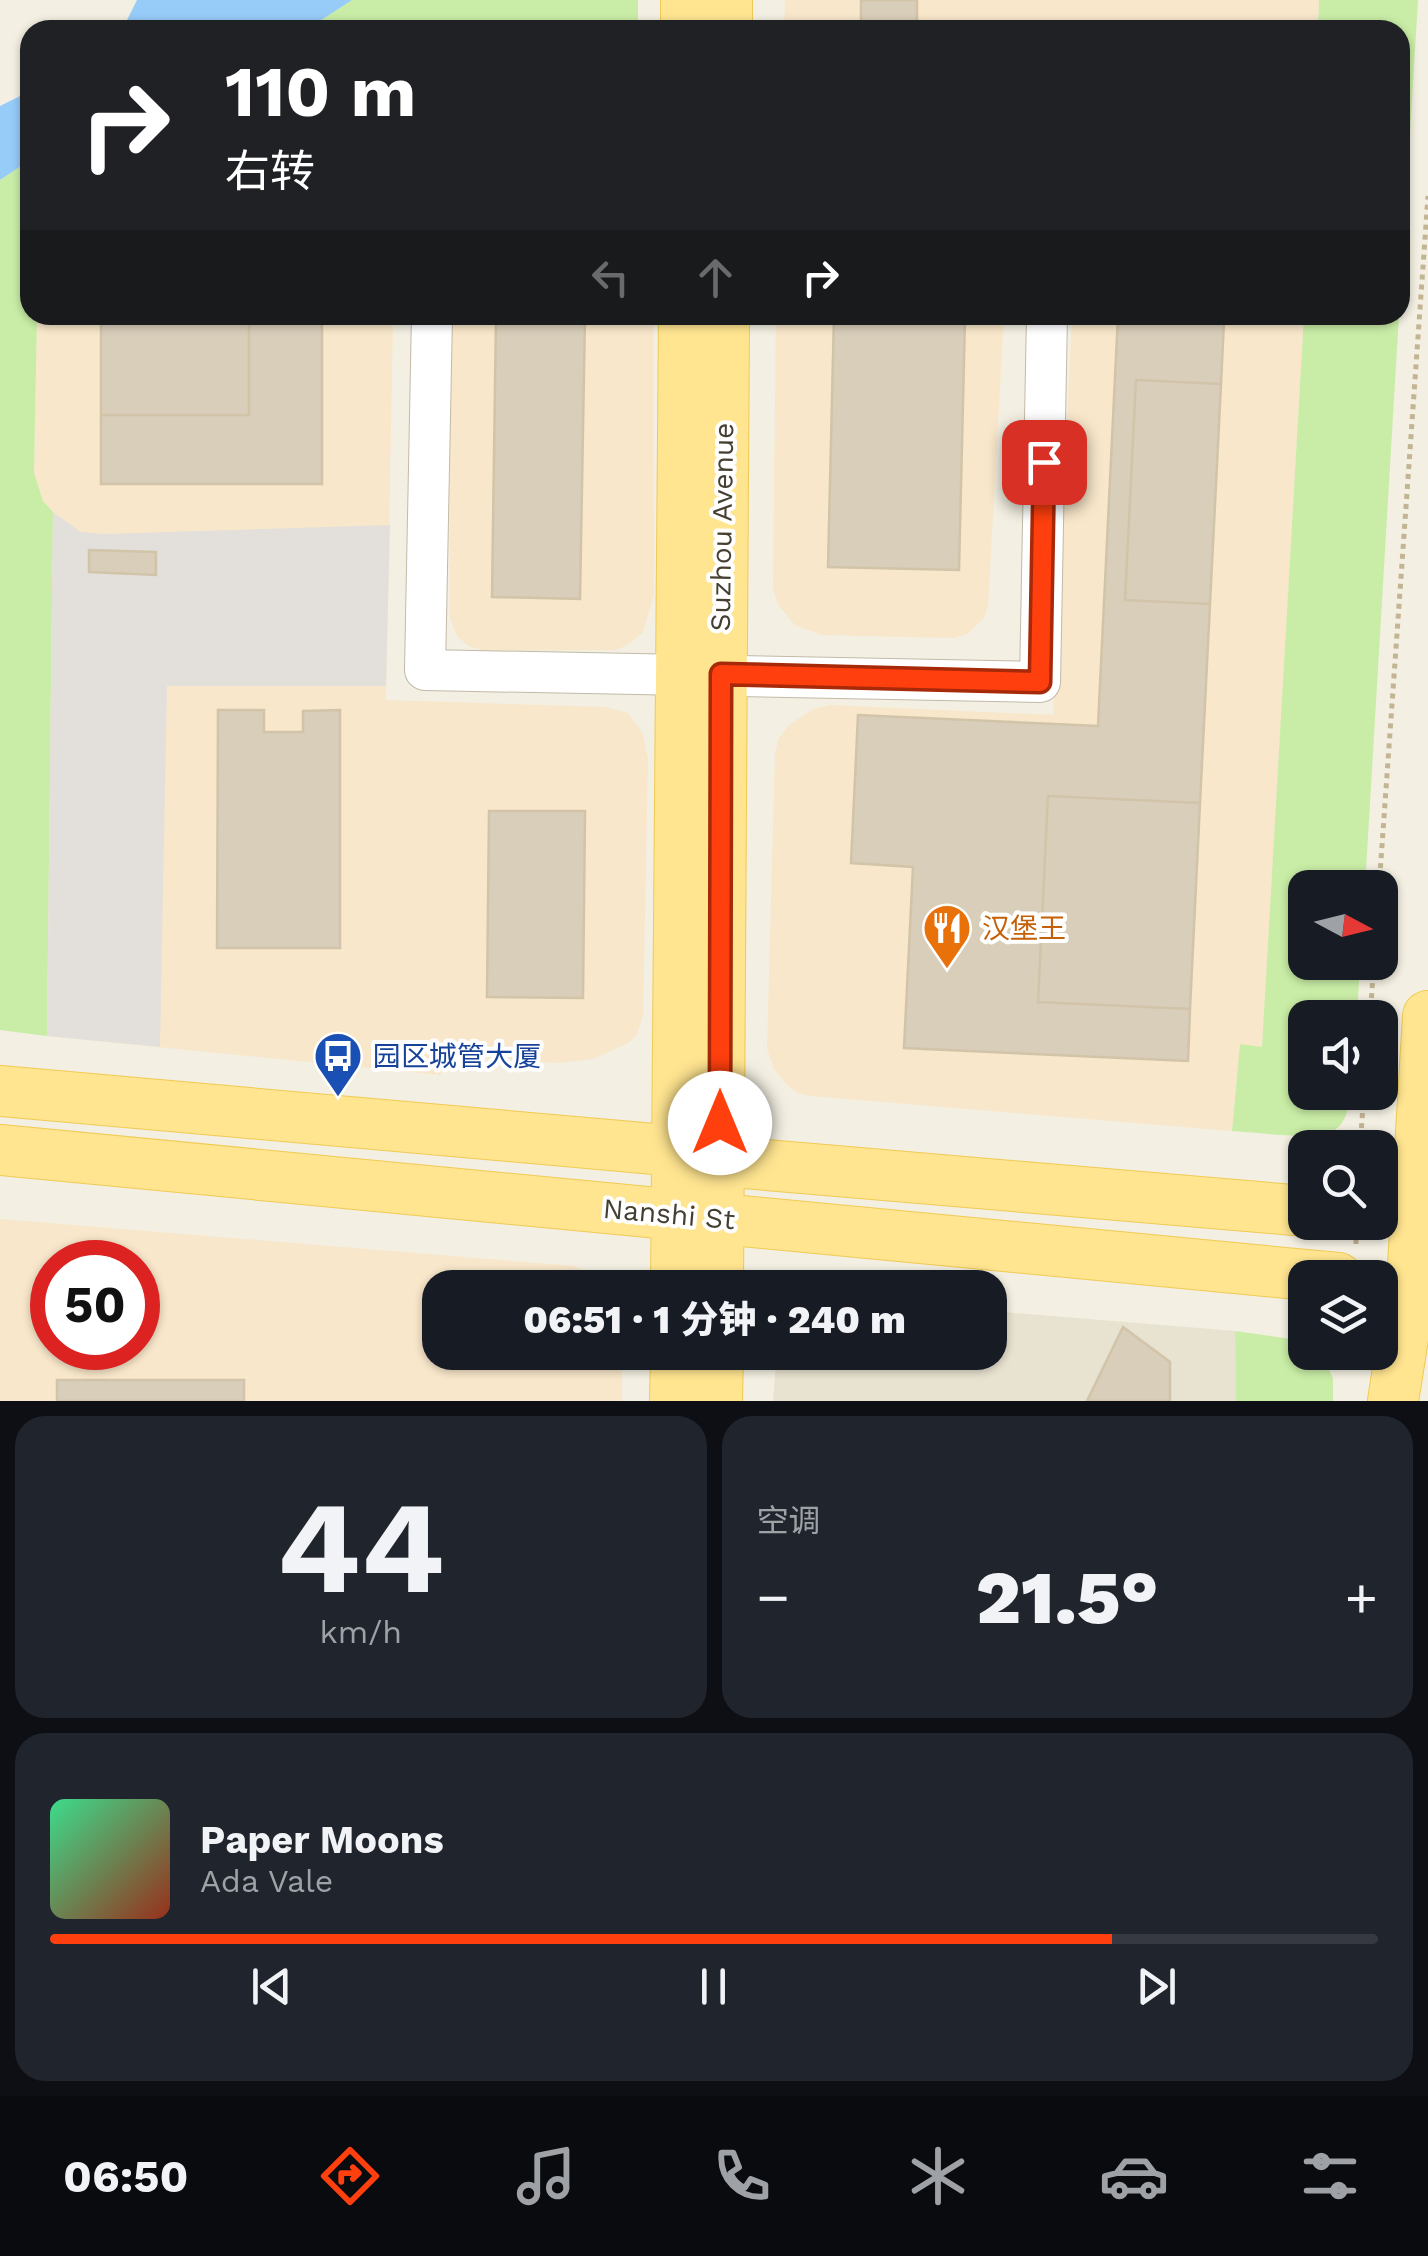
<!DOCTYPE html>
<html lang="zh">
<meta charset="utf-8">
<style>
body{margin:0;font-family:"Work Sans","Noto Sans SC",sans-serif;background:#20242c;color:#f1f3f6;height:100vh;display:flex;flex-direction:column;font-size:38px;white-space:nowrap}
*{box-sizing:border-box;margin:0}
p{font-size:32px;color:#9ea1a6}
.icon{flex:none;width:55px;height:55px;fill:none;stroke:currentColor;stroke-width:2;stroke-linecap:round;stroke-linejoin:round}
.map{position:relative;height:1401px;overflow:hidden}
.side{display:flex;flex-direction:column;gap:15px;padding:15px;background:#0d0f14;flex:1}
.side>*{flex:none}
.guide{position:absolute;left:20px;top:20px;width:1390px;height:305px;border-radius:30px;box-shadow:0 2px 8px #0004;background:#202124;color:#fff;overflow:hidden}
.needle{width:65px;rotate:97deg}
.tools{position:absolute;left:1288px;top:870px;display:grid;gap:20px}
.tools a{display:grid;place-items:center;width:110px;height:110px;border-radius:20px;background:#171b24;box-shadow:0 2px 8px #0004;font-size:50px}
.speed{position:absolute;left:30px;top:1240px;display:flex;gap:20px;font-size:50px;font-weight:700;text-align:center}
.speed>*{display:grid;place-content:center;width:130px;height:130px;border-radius:50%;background:#171b24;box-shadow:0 2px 8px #0004;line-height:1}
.speed .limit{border:15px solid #d22;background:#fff;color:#111}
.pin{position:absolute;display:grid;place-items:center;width:85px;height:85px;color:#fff;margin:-42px;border-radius:20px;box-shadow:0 5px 15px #0006}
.me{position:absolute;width:110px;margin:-55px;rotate:0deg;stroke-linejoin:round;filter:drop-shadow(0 0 8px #0008)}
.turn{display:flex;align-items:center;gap:35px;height:210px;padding:0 40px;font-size:45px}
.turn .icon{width:130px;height:130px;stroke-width:2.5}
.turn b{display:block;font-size:70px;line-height:85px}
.lanes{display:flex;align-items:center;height:95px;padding:0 40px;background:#0003;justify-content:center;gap:50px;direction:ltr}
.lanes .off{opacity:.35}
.big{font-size:75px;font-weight:800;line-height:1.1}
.side .tile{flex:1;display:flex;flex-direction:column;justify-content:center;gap:15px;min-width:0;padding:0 35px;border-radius:30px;background:#20242c}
.side .dial{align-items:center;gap:0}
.dial b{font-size:130px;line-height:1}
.song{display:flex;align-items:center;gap:30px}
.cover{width:120px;height:120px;border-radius:15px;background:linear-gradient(135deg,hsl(150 70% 55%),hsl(10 70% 35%))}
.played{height:10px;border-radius:5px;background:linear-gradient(90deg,#ff3f0e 80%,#363941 80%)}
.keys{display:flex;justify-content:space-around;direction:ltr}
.heat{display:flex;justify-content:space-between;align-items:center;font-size:55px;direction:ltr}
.side .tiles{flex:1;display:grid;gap:15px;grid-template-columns:1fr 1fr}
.tile:last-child{grid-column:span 2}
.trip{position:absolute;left:422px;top:1270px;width:585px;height:100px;border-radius:30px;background:#171b24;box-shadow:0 2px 8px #0004;font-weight:800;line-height:100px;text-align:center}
.menu{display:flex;height:160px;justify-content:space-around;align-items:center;background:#090b0e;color:#9ea1a6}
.menu .icon{width:70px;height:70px}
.menu .selected{color:#ff3f0e}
.menu b{font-size:45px;color:#f1f3f6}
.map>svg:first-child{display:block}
.residential{fill:#e8e2d0}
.commercial{fill:#f8e7ca;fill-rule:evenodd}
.green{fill:#c9eda6}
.parking{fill:#e3e0dc}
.water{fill:#97cbf8}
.building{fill:#d9ceba;stroke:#d1c4a9;stroke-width:2.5}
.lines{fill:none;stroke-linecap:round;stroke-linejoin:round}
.minor-casing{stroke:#c2baa7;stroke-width:42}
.major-casing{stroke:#f0ca53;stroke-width:52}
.path{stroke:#c3b594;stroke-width:5;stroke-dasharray:5 5;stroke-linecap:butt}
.minor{stroke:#fff;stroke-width:40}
.major{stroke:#ffe590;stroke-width:50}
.route-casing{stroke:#a62909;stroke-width:25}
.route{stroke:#ff3f0e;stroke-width:18}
.labels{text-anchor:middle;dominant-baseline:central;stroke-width:8;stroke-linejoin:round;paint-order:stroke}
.street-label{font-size:28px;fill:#453f32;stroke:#fff}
.food-label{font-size:28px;fill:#c56008;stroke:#fff;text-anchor:start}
.transit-label{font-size:28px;fill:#164399;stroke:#fff;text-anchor:start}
</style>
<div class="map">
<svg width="1428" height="1401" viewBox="0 0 1428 1401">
<rect width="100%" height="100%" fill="#f3efe2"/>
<path class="residential" d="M990,1311L1235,1331L1236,1401H773L777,1353L990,1352Z"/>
<path class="commercial" d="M785,0H1319L1318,30H784Z
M37,315H393L386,700L605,707L628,713L643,734L648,759L643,1016L636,1036L628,1043L593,1059L558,1063L445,1055L441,1075L47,1036L53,512L43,501L34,474Z
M449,315H653L654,594L643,632L629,644L616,650L486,651L468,646L456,635L450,618Z
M776,315H1004L988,605L984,618L967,634L953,638L821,635L795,625L778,605L773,589Z
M1072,315H1304L1262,1048L1240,1045L1232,1131L811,1096L797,1093L785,1083L774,1069L767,1049L775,754L779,738L789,725L813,709L830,705L1053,715Z
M0,1219L573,1266L590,1273L608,1287L440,1288V1352L622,1353V1401H0ZM52,1262H138V1348H52Z"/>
<path class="green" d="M352,0H638V30H306Z
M1319,0H1418L1400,301V30H1318Z
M30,160V315H37L34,473L43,501L53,512L47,1036L0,1030V180Z
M1304,315H1399L1365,887L1305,888V962L1360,963L1357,1017L1305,1018V1092L1351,1093C1349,1105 1347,1121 1336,1129C1319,1142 1255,1132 1232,1131L1240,1044L1262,1047Z
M1235,1331L1305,1341V1352L1323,1353L1333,1379V1401H1236Z"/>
<path class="parking" d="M53,512L81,532L104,534L390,525L386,686H167L160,1047L47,1036Z"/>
<path class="water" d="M137,0H352L306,30H122Z
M30,91V160L0,180V106Z"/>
<path class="building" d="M861,0H917V30H861Z
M101,315H249V415H101Z
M101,315H322V484H101Z
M496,315H585L580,599L492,597Z
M834,315L965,318L959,570L828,567Z
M1118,316L1224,321L1221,384L1136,380L1125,600L1210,604L1200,803L1048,796L1038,1002L1190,1009L1188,1061L904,1048L913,867L851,863L858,715L1098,726Z
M1136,380L1221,384L1210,604L1125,600Z
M89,550L156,552V575L89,572Z
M218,710H264V732H303V711L340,710V948H217Z
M1048,796L1200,803L1190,1009L1038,1002Z
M489,811H585L583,998L487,997Z
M1123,1327L1170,1362V1401H1087Z
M57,1380H244V1401H57Z
M57,1380H244V1401H57Z"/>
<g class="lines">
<g class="minor-casing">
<path id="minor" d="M432,315L425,670L1040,682L1047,315"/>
</g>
<g class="major-casing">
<path id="major" d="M686,30V0
M727,30V0
M0,1091L677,1151L720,1161L1305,1211
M0,1150L1338,1278
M676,1288L684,315
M718,1288L724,315
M675,1401L676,1352
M717,1401L718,1352
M1393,1401L1412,1281L1428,1016"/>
</g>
<path class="path" d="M1379,888L1428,196
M1370,1018L1374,962
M1360,1148L1364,1092
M1356,1244V1222
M1356,1352V1369"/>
<use href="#minor" class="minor"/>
<use href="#major" class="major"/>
</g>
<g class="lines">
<g class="route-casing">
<path id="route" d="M720,1123L721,674L1040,682L1044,462"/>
</g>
<use href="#route" class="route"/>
</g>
<defs>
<g id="restaurant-pin" transform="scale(2.5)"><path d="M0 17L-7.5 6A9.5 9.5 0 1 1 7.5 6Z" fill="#e8710a" stroke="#fff"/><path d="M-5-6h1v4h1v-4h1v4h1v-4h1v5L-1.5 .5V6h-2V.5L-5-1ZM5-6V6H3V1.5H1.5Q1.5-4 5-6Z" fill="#fff"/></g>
<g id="bus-pin" transform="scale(2.5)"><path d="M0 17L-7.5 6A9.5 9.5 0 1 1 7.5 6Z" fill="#1a4fb4" stroke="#fff"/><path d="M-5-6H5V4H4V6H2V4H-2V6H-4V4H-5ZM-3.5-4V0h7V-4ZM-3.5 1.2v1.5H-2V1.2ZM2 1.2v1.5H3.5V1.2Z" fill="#fff"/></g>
</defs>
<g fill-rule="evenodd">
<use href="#restaurant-pin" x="947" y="928"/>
<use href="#bus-pin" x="338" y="1056"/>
</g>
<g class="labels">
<g class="street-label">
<text transform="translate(722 527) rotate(-89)">Suzhou Avenue</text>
<text transform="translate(669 1214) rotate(5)">Nanshi St</text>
</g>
<g class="food-label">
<text x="982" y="928">汉堡王</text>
</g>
<g class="transit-label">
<text x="373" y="1056">园区城管大厦</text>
</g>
</g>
</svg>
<div class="tools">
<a><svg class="needle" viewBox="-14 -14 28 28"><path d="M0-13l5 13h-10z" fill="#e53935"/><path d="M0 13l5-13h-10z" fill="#9ea1a6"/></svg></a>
<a><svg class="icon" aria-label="sound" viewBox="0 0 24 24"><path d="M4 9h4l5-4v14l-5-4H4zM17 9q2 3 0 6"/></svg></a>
<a><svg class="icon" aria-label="search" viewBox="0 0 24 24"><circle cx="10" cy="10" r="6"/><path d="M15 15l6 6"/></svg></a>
<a><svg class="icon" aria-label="layers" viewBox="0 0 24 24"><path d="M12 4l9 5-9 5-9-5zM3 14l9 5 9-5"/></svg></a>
</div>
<div class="speed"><div class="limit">50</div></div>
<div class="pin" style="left:1044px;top:462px;background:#d93025"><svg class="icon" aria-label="arrive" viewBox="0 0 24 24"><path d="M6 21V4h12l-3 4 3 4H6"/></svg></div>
<svg class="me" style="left:720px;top:1123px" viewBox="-20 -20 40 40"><circle r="19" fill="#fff"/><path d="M0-13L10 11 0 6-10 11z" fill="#ff3f0e"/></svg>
<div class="trip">06:51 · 1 分钟 · 240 m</div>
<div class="guide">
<div class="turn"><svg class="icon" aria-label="right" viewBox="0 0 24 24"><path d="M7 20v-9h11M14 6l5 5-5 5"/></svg><div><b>110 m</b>右转</div></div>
<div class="lanes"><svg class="icon off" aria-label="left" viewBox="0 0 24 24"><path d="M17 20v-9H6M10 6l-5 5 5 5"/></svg><svg class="icon off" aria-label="ahead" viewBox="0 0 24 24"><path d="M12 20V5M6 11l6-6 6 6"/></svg><svg class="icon" aria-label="right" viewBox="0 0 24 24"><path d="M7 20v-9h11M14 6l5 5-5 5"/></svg></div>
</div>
</div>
<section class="side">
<div class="tiles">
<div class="tile dial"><b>44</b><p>km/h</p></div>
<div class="tile"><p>空调</p>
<div class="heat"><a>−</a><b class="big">21.5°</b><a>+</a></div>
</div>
<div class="tile">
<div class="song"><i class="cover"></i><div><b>Paper Moons</b><p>Ada Vale</p></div></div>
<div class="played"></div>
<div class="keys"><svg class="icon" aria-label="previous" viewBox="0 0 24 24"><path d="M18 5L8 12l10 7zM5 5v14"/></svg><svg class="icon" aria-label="pause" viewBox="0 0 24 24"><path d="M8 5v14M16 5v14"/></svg><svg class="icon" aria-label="next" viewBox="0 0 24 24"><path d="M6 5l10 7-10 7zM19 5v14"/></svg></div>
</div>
</div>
</section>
<nav class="menu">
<b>06:50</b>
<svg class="icon selected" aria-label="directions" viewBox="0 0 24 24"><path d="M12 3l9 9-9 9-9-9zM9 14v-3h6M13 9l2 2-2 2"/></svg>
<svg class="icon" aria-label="music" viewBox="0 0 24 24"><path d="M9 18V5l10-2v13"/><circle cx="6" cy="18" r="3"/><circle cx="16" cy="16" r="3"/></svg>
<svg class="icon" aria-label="phone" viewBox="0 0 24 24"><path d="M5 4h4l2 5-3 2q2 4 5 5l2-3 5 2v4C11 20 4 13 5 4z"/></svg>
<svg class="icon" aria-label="climate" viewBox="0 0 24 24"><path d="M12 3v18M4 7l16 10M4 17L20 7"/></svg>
<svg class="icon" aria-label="car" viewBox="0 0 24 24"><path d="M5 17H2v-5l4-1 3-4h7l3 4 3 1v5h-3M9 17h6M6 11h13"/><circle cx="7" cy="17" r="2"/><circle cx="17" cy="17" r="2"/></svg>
<svg class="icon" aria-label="filters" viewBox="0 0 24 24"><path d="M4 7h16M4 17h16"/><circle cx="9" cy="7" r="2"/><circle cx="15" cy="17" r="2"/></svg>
</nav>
